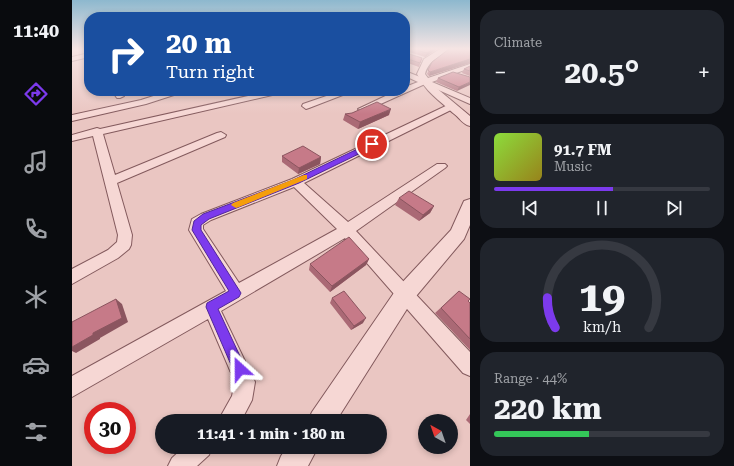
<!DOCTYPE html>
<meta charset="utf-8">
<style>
body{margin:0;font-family:"Roboto Serif",serif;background:#20242c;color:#f1f3f6;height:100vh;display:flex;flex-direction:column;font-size:15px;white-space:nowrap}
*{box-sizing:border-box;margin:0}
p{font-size:13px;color:#9ea1a6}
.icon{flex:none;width:22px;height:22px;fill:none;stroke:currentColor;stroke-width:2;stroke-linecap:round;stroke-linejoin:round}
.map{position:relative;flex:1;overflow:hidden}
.panel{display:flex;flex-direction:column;gap:10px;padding:10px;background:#0d0f14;width:264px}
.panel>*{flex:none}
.banner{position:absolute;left:12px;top:12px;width:326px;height:84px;border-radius:16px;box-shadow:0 2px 6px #0003;background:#1a4fa0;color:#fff;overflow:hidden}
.needle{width:26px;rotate:320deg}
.controls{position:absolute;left:346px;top:414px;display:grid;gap:8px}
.controls a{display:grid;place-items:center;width:40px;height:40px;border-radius:50%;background:#171b24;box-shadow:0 2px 6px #0003;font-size:20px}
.speed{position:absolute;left:12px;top:402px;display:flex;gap:8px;font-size:20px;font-weight:700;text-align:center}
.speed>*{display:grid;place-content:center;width:52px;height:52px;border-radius:50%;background:#171b24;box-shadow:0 2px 6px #0003;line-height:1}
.speed .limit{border:6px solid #d22;background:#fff;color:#111}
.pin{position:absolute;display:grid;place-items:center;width:34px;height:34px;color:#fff;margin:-17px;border:2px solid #fff;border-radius:50%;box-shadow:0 1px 4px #0007}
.me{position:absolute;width:44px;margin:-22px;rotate:336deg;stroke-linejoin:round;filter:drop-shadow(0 0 3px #0008)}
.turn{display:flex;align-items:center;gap:14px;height:84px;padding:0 16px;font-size:18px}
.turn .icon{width:52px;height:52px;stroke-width:2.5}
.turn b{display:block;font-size:28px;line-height:34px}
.big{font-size:30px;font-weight:700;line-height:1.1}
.panel .widget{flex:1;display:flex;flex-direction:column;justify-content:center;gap:6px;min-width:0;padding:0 14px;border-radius:16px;background:#20242c}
.panel .dial{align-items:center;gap:0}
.dial svg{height:104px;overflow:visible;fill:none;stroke:#363941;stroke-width:7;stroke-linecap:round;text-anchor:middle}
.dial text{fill:#f1f3f6;stroke:none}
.song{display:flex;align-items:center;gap:12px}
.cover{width:48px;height:48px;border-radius:6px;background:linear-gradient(135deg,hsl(90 70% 55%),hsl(50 70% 35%))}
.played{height:4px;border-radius:2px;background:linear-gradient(90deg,#7c3aed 55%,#363941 55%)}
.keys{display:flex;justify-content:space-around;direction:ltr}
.heat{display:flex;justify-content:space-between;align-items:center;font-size:22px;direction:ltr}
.charge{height:6px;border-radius:3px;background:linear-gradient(90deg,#34c759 44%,#363941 0)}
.trip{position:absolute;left:83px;top:414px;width:232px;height:40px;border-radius:20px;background:#171b24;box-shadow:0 2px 6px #0003;font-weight:700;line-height:40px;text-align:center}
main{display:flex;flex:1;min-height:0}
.tabs{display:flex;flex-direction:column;width:72px;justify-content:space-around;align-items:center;background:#090b0e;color:#9ea1a6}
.tabs .icon{width:28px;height:28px}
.tabs .on{color:#7c3aed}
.tabs b{font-size:18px;color:#f1f3f6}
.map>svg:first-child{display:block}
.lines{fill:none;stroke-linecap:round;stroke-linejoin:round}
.minor-casing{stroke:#835a5d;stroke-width:2}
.tertiary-casing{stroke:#835a5d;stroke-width:2}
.minor{fill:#f6d7d4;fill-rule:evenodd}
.tertiary{fill:#f6d7d4;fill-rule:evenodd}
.wall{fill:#aa6975}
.shaded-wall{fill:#8b555f}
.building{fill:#c67a88;stroke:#8b555f}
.route{fill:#7c3aed;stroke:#51269a}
.slow{fill:#f59e0b}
</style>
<main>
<nav class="tabs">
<b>11:40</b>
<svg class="icon on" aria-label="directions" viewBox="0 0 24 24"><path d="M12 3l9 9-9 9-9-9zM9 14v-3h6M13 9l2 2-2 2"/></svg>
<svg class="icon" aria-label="music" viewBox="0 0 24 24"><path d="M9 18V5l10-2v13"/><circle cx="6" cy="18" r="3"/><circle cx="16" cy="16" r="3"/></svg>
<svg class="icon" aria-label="phone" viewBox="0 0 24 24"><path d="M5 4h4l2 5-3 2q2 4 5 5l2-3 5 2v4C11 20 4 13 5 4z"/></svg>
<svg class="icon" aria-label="climate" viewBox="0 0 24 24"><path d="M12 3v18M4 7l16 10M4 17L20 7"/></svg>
<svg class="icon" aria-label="car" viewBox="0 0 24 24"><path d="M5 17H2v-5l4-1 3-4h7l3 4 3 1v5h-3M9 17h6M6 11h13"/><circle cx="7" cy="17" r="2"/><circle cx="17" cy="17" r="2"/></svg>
<svg class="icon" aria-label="filters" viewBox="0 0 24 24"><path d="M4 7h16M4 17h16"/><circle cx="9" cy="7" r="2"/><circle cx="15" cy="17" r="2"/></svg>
</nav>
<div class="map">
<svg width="398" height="466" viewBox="0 0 398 466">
<rect width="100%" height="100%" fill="#eac6c2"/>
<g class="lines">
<g class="minor-casing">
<path id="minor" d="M17,53V57L0,61V57Z
M398,64V68L360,82L398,98V104L353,84L293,111L290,112L286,109L324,91H333V87L346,82L333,76V71L353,79Z
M40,91H48L52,96L48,98H45Z
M97,91H109L108,93L74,104L0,121V115L69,100Z
M198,91H213L209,93L31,134L43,175L145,133L149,132L154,135L153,137L45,183L60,235L59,245L57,249L46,258L0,284V269L36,250L45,242L46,235L21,136L0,141V135L25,128L28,129Z
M269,91H281L237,108L234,109L230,106L231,104Z
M380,103L384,106L383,108L232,183L276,222L365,164H373L375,166L373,168L284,231L398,352V376L391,373L273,238L149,311L183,382L180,400L169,421H146L160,396L163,382L136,319L0,397V376L154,291L117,230L120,219L129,214L220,179ZM222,187L265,229L167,283L131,229V225L139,220Z
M112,447H140L137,455L125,466H96L100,458Z"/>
</g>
<g class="tertiary-casing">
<path id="tertiary" d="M368,49H378C368,58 357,59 353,74L362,86L398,116V126C391,125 387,117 381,113C367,100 353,91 345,74L352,59Z
M398,199V225L392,239L340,301L264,421H236L240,412L326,287L379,230L392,201Z
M215,447H246L236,466H205L209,456Z"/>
</g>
<use href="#minor" class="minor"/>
<use href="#tertiary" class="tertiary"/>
</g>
<path class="wall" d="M333,49H365L353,57L334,51V53L350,58L347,67L333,62Z
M398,49V63L357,76L355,74L360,62Z
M398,66V76L390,73L392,69Z
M398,77L385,91L364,82L366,78Z
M273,114L317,115L286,129L271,120Z
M210,156L249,157L248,164L226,174L210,162Z
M327,198L362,206L358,213L347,221L323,205Z
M297,259L294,265L258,292L237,270L238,264Z
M387,291L398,303V350L363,313Z
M260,298L291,323L279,330L258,303Z
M398,414V424L394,420Z"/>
<path class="shaded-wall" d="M361,49H365L353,57L355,53Z
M398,59V63L357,76L358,72Z
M398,82V85L385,91L387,87Z
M319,109L317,115L286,129L288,122Z
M249,157L248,164L226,174L227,168Z
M362,206L358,213L347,221L351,215Z
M297,259L294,265L258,292L260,286Z
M44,299L50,304L56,322L28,338V339L4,353L0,351V347L21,333Z
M294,318L291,323L279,330L282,326Z"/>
<path class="building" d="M333,49H334V53L350,58L348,63L333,58Z
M341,49H361L355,53Z
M377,49H398V59L358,72L356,70L360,62Z
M398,66V71L392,69Z
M381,72L398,77V82L387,87L366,78Z
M305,102L319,109L288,122L273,114L280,113Z
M231,146L249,157L227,168L210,156Z
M337,191L362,206L351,215L327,198Z
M277,237L297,259L260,286L238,264Z
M272,291L294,318L282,326L260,298Z
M387,291L398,299L396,301L398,303V339L369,308Z
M44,299L50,318L21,333V335L0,347V322Z"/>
<linearGradient id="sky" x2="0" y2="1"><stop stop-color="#8db8ce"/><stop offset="0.43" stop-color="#f6e5e4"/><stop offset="1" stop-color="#f6e5e4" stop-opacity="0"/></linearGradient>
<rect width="398" height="114" fill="url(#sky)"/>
<path class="route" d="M300,142L304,144L303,146L227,183L137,219L129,225V230L169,293L167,297L146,309L174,369L172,374L168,376L163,374L134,307L135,303L157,291L120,230L122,221L131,214L221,180Z"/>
<path class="slow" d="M232,175H235V179L167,207L164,208L159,205L161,203Z"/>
</svg>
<div class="controls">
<a><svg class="needle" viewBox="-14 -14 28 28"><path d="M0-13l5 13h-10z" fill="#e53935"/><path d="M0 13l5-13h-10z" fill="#9ea1a6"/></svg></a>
</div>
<div class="speed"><div class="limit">30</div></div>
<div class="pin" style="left:300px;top:144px;background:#d93025"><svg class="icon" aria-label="arrive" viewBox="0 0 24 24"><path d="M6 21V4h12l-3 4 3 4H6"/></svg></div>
<svg class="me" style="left:168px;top:369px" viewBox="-20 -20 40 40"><path d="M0-17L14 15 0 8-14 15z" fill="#7c3aed" stroke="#fff" stroke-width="4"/></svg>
<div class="trip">11:41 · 1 min · 180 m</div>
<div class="banner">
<div class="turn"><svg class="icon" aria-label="right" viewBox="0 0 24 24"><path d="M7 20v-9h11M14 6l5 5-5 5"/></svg><div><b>20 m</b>Turn right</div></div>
</div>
</div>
<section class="panel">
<div class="widget"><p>Climate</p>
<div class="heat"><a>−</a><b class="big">20.5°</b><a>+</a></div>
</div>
<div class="widget">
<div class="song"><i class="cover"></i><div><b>91.7 FM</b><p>Music</p></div></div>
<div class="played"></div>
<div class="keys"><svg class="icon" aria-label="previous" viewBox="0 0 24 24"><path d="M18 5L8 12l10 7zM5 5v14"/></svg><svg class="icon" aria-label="pause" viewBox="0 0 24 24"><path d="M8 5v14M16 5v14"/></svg><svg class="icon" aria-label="next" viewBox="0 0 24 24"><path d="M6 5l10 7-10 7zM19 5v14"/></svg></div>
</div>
<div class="widget dial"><svg viewBox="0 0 100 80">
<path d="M14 69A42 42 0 1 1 86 69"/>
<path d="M14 69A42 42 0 0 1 8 46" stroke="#7c3aed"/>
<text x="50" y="56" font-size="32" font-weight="700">19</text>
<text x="50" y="72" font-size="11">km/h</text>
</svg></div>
<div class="widget"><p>Range · 44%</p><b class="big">220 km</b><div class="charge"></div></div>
</section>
</main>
